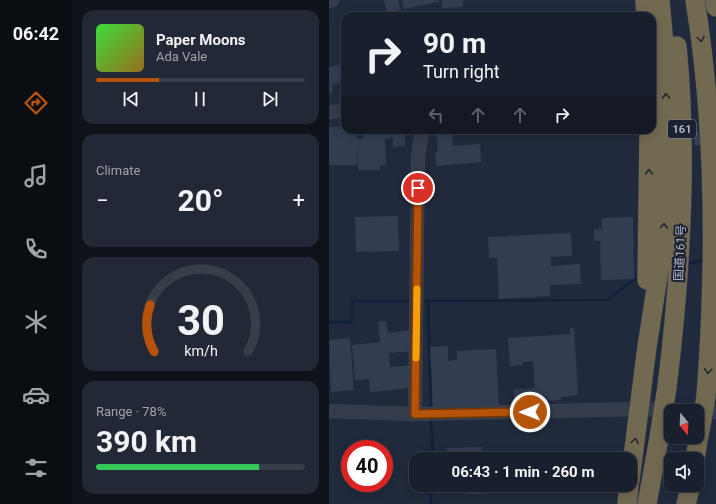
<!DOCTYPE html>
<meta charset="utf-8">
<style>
body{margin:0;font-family:Roboto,"Noto Sans JP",sans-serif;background:#222835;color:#f1f3f6;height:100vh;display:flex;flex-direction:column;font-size:15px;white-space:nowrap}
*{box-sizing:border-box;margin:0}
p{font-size:13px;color:#9fa3aa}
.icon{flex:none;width:22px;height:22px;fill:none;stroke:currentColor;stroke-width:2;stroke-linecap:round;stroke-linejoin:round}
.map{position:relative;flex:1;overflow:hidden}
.panel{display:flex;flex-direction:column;gap:10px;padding:10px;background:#0e1219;width:257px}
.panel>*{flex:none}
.guide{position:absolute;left:12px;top:12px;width:315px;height:122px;border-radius:12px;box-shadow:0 2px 10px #0003,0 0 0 1px #373e49;background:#19202d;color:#f1f3f6;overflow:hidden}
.needle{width:26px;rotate:162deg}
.tools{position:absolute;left:335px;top:404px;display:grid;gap:8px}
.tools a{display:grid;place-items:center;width:40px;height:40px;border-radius:8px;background:#19202d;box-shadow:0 2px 10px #0003,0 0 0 1px #373e49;font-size:20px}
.speed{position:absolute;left:12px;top:440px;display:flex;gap:8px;font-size:20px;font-weight:700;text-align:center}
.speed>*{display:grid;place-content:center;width:52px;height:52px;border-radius:50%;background:#19202d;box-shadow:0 2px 10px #0003,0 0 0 1px #373e49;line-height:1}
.speed .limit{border:6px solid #d22;background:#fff;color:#111}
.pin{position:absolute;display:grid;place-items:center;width:34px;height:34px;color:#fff;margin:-17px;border:2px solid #fff;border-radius:50%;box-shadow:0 1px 4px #0007}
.me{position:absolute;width:44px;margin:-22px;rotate:269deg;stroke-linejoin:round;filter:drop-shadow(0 0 3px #0008)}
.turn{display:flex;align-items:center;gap:14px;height:84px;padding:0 16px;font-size:18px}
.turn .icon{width:52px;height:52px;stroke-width:2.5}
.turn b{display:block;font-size:28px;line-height:34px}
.lanes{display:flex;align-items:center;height:38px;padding:0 16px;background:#0003;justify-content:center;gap:20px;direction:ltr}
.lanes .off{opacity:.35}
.big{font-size:30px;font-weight:700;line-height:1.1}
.panel .widget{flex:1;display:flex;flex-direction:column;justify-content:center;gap:6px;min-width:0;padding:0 14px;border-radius:12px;background:#222835}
.panel .dial{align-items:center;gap:0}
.dial svg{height:104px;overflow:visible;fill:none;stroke:#373e49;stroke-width:7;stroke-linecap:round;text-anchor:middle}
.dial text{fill:#f1f3f6;stroke:none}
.song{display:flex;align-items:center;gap:12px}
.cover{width:48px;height:48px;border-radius:6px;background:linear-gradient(135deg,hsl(120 70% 55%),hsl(40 70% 35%))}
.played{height:4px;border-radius:2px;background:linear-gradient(90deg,#b45309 30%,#373e49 30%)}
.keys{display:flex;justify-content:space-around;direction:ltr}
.heat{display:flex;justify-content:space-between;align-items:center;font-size:22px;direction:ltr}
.charge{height:6px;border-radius:3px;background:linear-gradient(90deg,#34c759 78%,#373e49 0)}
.trip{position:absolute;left:80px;top:452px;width:228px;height:40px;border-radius:12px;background:#19202d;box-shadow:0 2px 10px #0003,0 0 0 1px #373e49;font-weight:700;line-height:40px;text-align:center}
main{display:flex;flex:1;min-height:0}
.tab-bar{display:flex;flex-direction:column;width:72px;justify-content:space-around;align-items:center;background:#0a0d12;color:#9fa3aa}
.tab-bar .icon{width:28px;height:28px}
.tab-bar .active{color:#b45309}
.tab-bar b{font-size:18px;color:#f1f3f6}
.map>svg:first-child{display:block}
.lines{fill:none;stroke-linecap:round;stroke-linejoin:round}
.stream{stroke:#131f3a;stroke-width:2.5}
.building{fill:#323d52}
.minor-tunnel{stroke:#363f51;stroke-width:13;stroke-dasharray:13 6;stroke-linecap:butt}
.minor-casing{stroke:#3e4555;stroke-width:14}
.highway-casing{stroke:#3f4657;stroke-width:20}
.minor{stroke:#343c4c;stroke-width:13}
.highway{stroke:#726951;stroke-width:19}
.highway-bridge-casing{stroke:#3f4657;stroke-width:20;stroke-linecap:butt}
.highway-bridge{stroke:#726951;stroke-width:19}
.oneway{stroke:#232834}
.route-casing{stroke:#753606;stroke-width:10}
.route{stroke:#b45309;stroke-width:7}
.slow{stroke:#f59e0b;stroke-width:7}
.labels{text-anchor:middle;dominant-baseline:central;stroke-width:4;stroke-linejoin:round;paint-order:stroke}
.shield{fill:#1a2131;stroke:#82899b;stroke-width:1}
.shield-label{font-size:11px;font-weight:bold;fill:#afb6c8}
.street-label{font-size:12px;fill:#afb6c8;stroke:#1a2131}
</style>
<main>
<nav class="tab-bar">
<b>06:42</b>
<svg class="icon active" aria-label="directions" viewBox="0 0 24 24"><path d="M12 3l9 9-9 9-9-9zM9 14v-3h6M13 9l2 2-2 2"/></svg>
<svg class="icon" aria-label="music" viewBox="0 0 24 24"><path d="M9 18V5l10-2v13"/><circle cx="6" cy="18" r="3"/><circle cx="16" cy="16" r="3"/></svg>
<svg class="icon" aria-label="phone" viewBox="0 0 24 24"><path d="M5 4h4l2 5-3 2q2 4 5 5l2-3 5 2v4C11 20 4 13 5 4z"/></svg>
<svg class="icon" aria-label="climate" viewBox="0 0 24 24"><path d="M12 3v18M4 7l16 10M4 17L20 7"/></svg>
<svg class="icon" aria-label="car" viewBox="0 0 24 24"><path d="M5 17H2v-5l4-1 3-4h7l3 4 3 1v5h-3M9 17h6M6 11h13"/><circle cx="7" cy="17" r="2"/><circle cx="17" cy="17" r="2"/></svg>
<svg class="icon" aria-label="filters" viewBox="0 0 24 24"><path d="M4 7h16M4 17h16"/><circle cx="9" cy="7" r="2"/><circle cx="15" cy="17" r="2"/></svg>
</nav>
<section class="panel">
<div class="widget">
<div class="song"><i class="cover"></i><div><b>Paper Moons</b><p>Ada Vale</p></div></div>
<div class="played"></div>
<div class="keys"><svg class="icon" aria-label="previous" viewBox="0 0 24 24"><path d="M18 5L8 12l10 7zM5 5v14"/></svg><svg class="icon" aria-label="pause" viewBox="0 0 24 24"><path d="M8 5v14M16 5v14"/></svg><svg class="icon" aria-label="next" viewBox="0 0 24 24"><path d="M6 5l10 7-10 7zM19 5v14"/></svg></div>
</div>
<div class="widget"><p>Climate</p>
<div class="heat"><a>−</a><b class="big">20°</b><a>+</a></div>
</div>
<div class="widget dial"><svg viewBox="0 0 100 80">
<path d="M14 69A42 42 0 1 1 86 69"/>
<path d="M14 69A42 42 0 0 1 11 33" stroke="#b45309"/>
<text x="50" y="56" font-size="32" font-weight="700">30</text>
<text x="50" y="72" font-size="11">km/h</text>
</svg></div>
<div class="widget"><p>Range · 78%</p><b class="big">390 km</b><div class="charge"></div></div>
</section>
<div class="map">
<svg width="387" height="504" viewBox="0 0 387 504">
<rect width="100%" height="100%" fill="#212a3c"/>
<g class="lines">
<path class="stream" d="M356,264L377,260
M91,301L278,300L311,275
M99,302L102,409
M0,322H23V301H84
M102,418L104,459
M102,504L103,485"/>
</g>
<path class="building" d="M55,0H69L72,10L58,13Z
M73,0H109L110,2L75,9Z
M113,0H134V7L113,8Z
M171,12L172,16H150V13Z
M16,63V82L3,85L4,92L0,93V67Z
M16,126V130H28V139H34V130H76V146L64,147V138L56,139L57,165H51V170H29V143L28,165H0V127Z
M107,130H123L124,146L151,144L152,162L107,166L106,152H109Z
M69,216L70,251L27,252L26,217Z
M304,217L305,279L272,280L271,241H265V230L273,229V218Z
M242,233L243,256L222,257V266L251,264L252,284L221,285V296L170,299L168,258H160L159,237Z
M57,321L59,333L83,330L84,351L60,353L61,367L84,365L82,388L41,392L40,379L26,380L23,345L51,342L49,322Z
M241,328H245L249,395L232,397V400L218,401V396L209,397L210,406L186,407L185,389L206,388L204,361L193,362L194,365L181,366L179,338L241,334Z
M21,338L25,390L2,392L0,340Z
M119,346V361L128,360V351L167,349L170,406L104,409L101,347Z
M153,447L154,459H118V448Z
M138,485H155V494H138Z"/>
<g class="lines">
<path class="minor-tunnel" d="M346,140L384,138"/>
<g class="minor-casing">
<path id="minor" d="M0,1L3,0
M0,112L16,111
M0,411L86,414L310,409L387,412
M86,414L89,157L93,130"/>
</g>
<g class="highway-casing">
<path id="highway" d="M316,0L317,16
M366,0C387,130 387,265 377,396C374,417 369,438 366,459
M386,0L387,7
M318,280L320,130
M338,387C352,274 359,159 348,46
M301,480L318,347L333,250L338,159L337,67L331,0
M298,504L300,485
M318,504L330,438
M357,504L362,485"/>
</g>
<use href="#minor" class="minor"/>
<use href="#highway" class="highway"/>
<g class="highway-bridge-casing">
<path id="highway-bridge" d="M330,438L338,387"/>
</g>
<use href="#highway-bridge" class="highway-bridge"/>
</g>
<defs><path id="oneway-chevron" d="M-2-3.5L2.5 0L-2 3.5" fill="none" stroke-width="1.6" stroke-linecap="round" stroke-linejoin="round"/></defs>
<g class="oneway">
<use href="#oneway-chevron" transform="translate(372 39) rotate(81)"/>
<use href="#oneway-chevron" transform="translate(337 96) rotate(-91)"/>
<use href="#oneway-chevron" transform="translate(320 172) rotate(-90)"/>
<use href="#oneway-chevron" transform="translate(335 226) rotate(-87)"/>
<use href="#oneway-chevron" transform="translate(379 371) rotate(95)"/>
<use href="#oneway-chevron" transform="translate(306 441) rotate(-83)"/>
</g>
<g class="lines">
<g class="route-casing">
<path id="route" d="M89,188L86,414L201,412"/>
</g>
<use href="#route" class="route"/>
<path class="slow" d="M87,358L88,289"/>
</g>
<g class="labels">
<rect class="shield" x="339" y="120" width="28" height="18" rx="3"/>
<g class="shield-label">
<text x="353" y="129">161</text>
</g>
<g class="street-label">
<text transform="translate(351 253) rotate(-87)">国道161号</text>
</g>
</g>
</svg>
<div class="tools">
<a><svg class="needle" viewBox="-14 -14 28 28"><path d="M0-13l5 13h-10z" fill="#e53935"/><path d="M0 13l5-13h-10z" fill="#9fa3aa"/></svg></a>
<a><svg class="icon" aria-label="sound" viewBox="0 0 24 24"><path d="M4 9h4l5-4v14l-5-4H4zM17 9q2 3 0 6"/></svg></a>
</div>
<div class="speed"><div class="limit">40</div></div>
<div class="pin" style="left:89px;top:188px;background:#d93025"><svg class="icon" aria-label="arrive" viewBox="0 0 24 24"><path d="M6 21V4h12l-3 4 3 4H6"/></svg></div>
<svg class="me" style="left:201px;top:412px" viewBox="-20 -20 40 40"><circle r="17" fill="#b45309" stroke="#fff" stroke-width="3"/><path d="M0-11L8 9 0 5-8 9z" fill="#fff"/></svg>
<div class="trip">06:43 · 1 min · 260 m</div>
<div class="guide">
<div class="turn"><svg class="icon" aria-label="right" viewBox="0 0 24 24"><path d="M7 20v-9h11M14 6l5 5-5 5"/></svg><div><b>90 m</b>Turn right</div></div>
<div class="lanes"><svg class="icon off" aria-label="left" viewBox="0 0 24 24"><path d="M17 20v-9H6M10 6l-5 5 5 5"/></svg><svg class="icon off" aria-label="ahead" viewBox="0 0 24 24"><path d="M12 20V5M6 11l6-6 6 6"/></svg><svg class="icon off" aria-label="ahead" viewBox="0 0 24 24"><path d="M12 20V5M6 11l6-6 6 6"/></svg><svg class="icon" aria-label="right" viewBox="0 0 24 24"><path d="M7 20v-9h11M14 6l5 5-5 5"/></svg></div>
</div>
</div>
</main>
